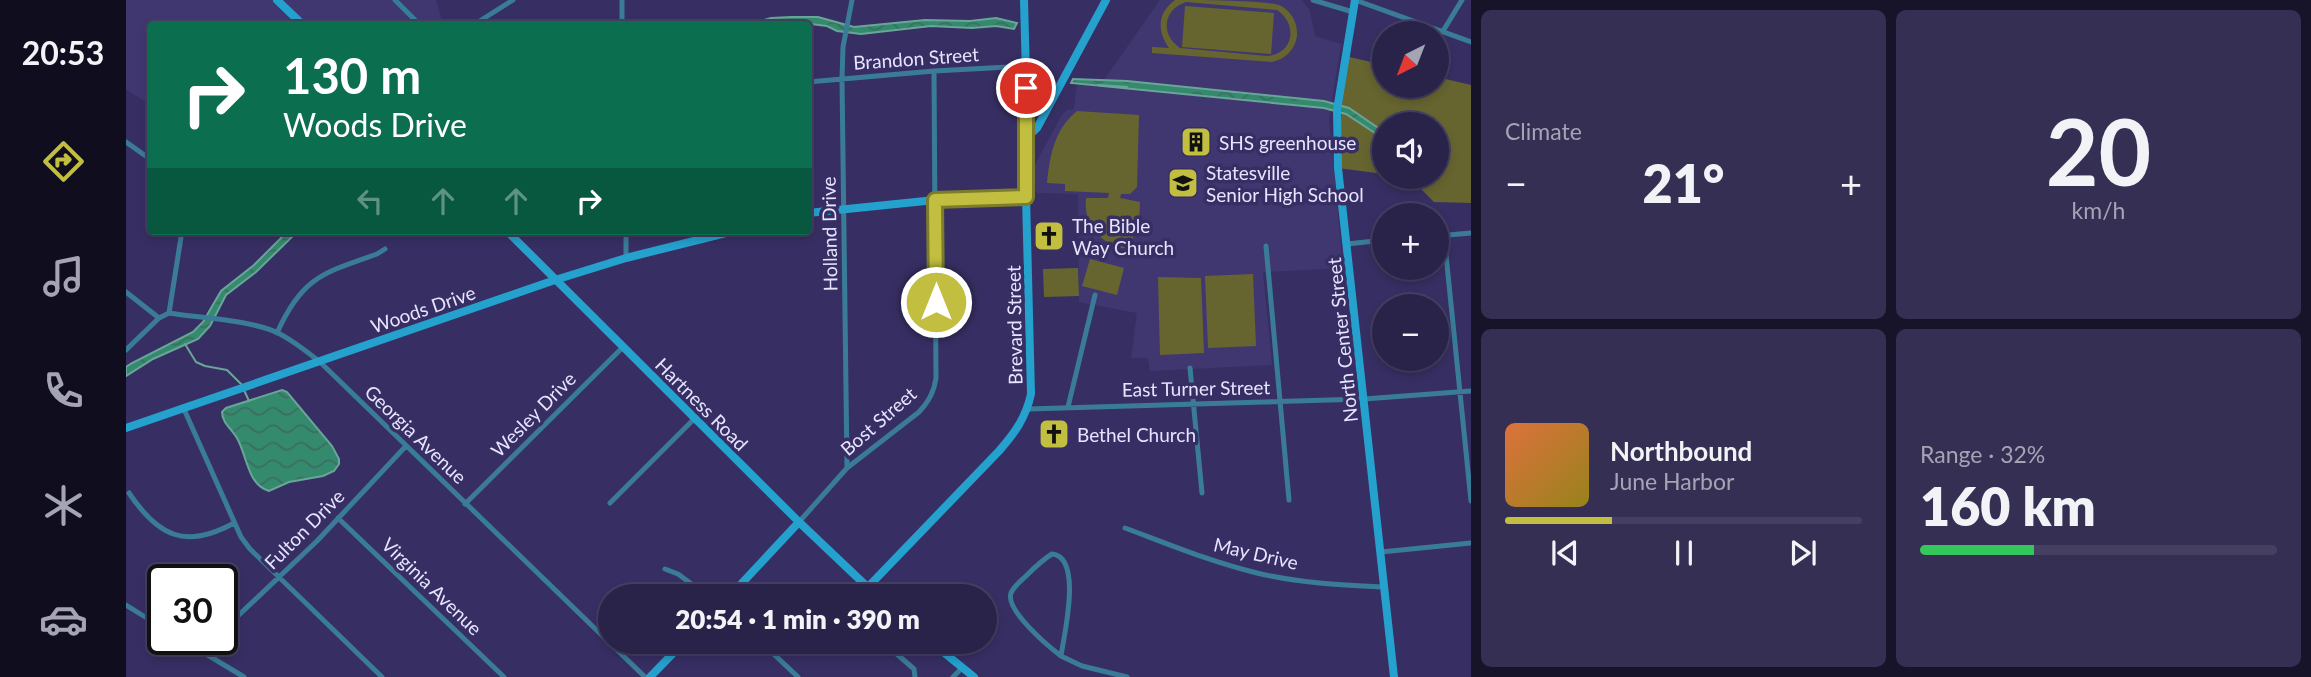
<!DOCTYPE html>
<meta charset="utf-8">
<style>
body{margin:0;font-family:Lato,sans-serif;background:#352f54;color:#f1f3f6;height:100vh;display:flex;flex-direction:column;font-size:26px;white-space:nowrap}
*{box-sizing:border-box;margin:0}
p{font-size:23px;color:#a5a4b5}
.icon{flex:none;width:38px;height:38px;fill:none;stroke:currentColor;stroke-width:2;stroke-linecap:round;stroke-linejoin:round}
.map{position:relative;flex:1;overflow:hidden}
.side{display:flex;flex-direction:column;gap:10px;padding:10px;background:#171329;width:840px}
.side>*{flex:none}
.top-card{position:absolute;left:21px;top:21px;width:665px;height:214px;border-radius:7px;box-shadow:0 4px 10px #0003,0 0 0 2px #454062;background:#0b6e4f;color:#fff;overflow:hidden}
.needle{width:46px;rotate:222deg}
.controls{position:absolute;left:1246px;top:21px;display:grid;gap:14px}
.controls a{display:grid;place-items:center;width:77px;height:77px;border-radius:50%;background:#29234a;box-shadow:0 4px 10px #0003,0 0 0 2px #454062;font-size:35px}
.speed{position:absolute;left:21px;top:564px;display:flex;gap:14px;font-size:35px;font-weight:700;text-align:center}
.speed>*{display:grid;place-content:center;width:91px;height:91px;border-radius:50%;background:#29234a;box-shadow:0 4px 10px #0003,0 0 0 2px #454062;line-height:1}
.speed .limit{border:4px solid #111;border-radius:10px;background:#fff;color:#111}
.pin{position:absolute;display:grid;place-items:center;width:60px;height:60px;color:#fff;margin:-30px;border:4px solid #fff;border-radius:50%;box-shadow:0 2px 7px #0007}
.me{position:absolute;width:77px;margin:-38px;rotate:0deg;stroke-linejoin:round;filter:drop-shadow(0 0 5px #0008)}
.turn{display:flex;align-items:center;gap:24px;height:147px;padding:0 21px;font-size:32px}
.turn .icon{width:91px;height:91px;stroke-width:2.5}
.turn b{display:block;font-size:49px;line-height:60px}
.lanes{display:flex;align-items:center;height:66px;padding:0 21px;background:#0003;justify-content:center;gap:35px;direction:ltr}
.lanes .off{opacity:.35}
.big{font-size:52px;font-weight:800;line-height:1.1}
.side .widget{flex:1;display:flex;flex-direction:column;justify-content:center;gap:10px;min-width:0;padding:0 24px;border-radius:10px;background:#352f54}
.side .dial{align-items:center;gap:0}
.dial b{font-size:91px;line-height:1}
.song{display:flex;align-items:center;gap:21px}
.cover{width:84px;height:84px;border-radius:10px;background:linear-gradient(135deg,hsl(20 70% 55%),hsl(50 70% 35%))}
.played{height:7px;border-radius:4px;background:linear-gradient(90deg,#c1be40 30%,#454062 30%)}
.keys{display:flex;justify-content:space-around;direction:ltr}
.heat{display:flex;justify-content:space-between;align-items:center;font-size:38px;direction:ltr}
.charge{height:10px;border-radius:5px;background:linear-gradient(90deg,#34c759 32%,#454062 0)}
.side .tiles{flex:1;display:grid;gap:10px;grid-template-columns:repeat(2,1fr)}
.trip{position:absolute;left:472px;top:584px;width:399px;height:70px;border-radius:35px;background:#29234a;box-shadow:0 4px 10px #0003,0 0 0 2px #454062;font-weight:800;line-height:70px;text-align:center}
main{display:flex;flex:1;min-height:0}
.dock{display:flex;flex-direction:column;width:126px;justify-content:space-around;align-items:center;background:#100e1e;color:#a5a4b5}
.dock .icon{width:49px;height:49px}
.dock .current{color:#c1be40}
.dock b{font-size:32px;color:#f1f3f6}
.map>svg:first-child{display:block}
.built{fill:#403771}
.park{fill:#666530;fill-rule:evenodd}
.water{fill:url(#water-waves);stroke:#69a599;stroke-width:2}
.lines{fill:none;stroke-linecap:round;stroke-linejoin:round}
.stream{stroke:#69a599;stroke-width:2}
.street{stroke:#3a7c98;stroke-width:5}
.secondary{stroke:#25a1ce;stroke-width:8}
.route-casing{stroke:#7d7c2a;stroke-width:18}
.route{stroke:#c1be40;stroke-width:12}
.labels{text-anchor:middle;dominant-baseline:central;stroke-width:7;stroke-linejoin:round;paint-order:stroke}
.street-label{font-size:19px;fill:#e6e4ff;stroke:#372f63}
.poi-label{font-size:19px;fill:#e6e4ff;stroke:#372f63;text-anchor:start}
</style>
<main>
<nav class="dock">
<b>20:53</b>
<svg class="icon current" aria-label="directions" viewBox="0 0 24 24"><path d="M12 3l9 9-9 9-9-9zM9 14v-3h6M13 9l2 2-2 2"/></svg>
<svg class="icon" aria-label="music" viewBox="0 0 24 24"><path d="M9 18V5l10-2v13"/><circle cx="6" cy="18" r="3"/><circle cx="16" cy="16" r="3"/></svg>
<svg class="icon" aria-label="phone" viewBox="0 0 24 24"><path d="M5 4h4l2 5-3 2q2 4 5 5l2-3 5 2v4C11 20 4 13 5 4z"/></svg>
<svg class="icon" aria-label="climate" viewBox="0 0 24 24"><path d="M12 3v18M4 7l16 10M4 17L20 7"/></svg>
<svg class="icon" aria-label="car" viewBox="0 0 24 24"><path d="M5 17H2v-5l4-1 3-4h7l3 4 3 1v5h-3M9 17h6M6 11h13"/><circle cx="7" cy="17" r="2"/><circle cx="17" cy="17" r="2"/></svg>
</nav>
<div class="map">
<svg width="1345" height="677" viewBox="0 0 1345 677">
<defs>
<pattern id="water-waves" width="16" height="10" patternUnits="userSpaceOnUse" patternTransform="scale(1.75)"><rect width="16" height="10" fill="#348a6d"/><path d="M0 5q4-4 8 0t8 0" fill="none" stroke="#3b6e60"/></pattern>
</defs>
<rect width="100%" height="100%" fill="#372f63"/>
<path class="built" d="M0,0H310L317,24H24V105L0,89Z
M1034,0H1176L1184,11L1189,36L1215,44L1203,119L1217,268L1137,272L1146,365L1024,371L1022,358H1005L1011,313L953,302L952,194L911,193L906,186L909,165L935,116L941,110L948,109L951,85L973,87Z"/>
<path class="park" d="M1049,0C1073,0 1134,0 1153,5C1165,10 1172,23 1171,36C1169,50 1159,59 1146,62L1026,53V47L1043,48C1031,31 1031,13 1049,0ZM1060,2L1151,10C1173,25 1167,54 1141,56L1054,48C1034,35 1037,9 1060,2Z
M1059,6L1148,13L1145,54L1056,47Z
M1219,56L1258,65V86H1311V77L1345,85V203L1308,202L1284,178L1278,177H1311V124H1258V174L1212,168Z
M951,111L1013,115L1011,187L1004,194H995L994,198L1014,202L1013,224H1008L1006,250C977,246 957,228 960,198H982L983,193L939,191V184L921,183C924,155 928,130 951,111Z
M964,259L998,268L991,295L956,286Z
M952,268L953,296L918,297L917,269Z
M1127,274L1130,346L1082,348L1079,276Z
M1032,277L1075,278L1078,353L1034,355Z"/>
<path class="water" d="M665,17H692L728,27L799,20L844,21L870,18L891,23L888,29L870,26L846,28L805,26L735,34L711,31L701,26L676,23L624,24L645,18Z
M947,79L1001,81L1198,101L1223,108L1258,132V139L1220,114L1198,108L945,83Z
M162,231H172L130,272L100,295L84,326L72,339L27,359L0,376V367L6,363L67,332L77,322L95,291L128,265Z
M156,390L161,392L206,446L213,459V464L208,471L197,476L163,482L143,491C122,485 121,457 112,440C107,430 96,423 96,412L100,408Z"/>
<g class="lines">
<path class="stream" d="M972,85L1001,87
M59,344L70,362L79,366L101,370L116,385
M118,390L123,401"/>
<path class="street" d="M269,0L293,24
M496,0V24
M1187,0L1227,12
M1229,0L1345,42
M349,24L387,0
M1317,31L1336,0
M682,82L808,71L899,66
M0,142L24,159
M1318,235L1345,501
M1311,236L1345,233
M1221,244L1258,240
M1140,246L1163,500
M500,258V231
M0,292L33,318L43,313C74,318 125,320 152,333C168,341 180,351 194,362L519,677
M43,313L56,231
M151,333C176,277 197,273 251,254L259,249
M0,350L33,318
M1064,368L1076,493
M57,407L115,537L124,549L256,677
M942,407L969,295
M902,409L1238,399L1345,391
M721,468L716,79L717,47L726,0
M3,493C32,536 59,550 108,523
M484,503L569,418
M339,504L497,347
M212,518L378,677
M673,522L721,468L793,412C803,401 808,392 810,378L808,71
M999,528C1042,544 1085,562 1131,573C1172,583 1216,585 1258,587
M1255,552L1345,543
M926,554C957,557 938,635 935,656C922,646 879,610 885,593C888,586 895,581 900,576C908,568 916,560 926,554Z
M539,569L552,574L583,597
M0,605L37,628
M96,631L191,541L280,446
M55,639L118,677
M635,642L672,677
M757,642L788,669L789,677
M75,651L88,639
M935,656L956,666L1001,677
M827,677L836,668"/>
<path class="secondary" d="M151,0L176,24
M1229,0L1211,110L1212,168L1268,677
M900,138L911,128L980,0
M682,213L809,200L900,197
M381,231L673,522L752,597
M0,428L429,280L500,258L608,231
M742,587L873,451C889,433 900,417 905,394L900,197L901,114L898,0
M603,597L673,522
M805,642L848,677
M524,677L558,642"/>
</g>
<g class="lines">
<g class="route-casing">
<path id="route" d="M810,302L809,200L900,197V88"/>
</g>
<use href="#route" class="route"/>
</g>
<defs>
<g id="building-square" transform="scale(1.575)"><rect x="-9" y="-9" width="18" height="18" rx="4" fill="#c1be40" stroke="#372f63"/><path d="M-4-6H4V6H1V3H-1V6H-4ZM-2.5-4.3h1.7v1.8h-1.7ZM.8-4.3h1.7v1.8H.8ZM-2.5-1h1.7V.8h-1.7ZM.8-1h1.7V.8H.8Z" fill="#111"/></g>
<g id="school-square" transform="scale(1.575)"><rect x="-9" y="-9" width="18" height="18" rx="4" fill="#c1be40" stroke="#372f63"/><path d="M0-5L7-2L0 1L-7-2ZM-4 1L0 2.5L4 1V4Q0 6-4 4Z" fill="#111"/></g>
<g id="church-square" transform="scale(1.575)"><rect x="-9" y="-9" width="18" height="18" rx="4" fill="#c1be40" stroke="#372f63"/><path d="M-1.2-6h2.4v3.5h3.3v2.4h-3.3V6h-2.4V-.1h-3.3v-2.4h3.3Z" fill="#111"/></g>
</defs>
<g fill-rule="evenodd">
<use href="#building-square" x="1070" y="142"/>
<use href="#school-square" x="1057" y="183"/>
<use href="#church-square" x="923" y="236"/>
<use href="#church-square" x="928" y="434"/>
</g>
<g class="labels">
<g class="street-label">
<text transform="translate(790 58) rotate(-4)">Brandon Street</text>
<text transform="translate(703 234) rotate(-91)">Holland Drive</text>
<text transform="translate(297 309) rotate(-19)">Woods Drive</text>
<text transform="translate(888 325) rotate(-91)">Brevard Street</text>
<text transform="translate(1216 340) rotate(-96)">North Center Street</text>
<text transform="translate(1070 388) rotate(-1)">East Turner Street</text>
<text transform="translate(576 404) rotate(45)">Hartness Road</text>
<text transform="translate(407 414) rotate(-45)">Wesley Drive</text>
<text transform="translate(752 421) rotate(-41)">Bost Street</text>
<text transform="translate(290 434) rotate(44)">Georgia Avenue</text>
<text transform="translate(178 529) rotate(-45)">Fulton Drive</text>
<text transform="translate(1130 553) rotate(13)">May Drive</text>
<text transform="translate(306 586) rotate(44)">Virginia Avenue</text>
</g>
<g class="poi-label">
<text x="1093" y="142">SHS greenhouse</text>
<text x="1080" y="172">Statesville<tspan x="1080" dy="22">Senior High School</tspan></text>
<text x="946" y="225">The Bible<tspan x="946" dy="22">Way Church</tspan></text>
<text x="951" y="434">Bethel Church</text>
</g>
</g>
</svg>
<div class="controls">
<a><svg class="needle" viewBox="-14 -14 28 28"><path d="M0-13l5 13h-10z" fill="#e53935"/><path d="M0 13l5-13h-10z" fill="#a5a4b5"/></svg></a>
<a><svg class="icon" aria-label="sound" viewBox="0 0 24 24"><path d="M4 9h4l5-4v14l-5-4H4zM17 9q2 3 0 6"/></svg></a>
<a>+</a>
<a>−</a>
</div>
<div class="speed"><div class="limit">30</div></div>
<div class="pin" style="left:900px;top:88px;background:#d93025"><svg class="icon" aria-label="arrive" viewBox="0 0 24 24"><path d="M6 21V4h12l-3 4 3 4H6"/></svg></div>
<svg class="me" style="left:810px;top:302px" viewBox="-20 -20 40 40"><circle r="17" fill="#c1be40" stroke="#fff" stroke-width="3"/><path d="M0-11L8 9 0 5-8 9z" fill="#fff"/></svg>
<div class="trip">20:54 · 1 min · 390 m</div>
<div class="top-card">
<div class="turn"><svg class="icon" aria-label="right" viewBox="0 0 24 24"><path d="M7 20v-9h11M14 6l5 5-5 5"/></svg><div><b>130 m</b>Woods Drive</div></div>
<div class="lanes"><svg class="icon off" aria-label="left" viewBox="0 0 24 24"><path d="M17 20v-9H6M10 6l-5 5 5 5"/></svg><svg class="icon off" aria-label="ahead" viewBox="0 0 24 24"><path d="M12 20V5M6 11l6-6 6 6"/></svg><svg class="icon off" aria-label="ahead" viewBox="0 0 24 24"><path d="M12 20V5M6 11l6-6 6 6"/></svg><svg class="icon" aria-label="right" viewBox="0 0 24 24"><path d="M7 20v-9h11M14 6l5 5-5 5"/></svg></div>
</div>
</div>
<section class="side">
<div class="tiles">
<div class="widget"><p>Climate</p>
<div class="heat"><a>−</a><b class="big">21°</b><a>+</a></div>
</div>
<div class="widget dial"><b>20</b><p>km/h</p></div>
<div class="widget">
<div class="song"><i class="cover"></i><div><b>Northbound</b><p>June Harbor</p></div></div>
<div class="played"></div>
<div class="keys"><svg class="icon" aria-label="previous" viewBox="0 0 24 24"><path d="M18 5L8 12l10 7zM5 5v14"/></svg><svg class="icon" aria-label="pause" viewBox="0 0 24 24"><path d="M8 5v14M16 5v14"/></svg><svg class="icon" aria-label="next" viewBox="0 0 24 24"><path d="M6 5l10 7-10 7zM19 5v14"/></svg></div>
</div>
<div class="widget"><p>Range · 32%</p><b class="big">160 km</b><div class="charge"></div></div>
</div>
</section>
</main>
